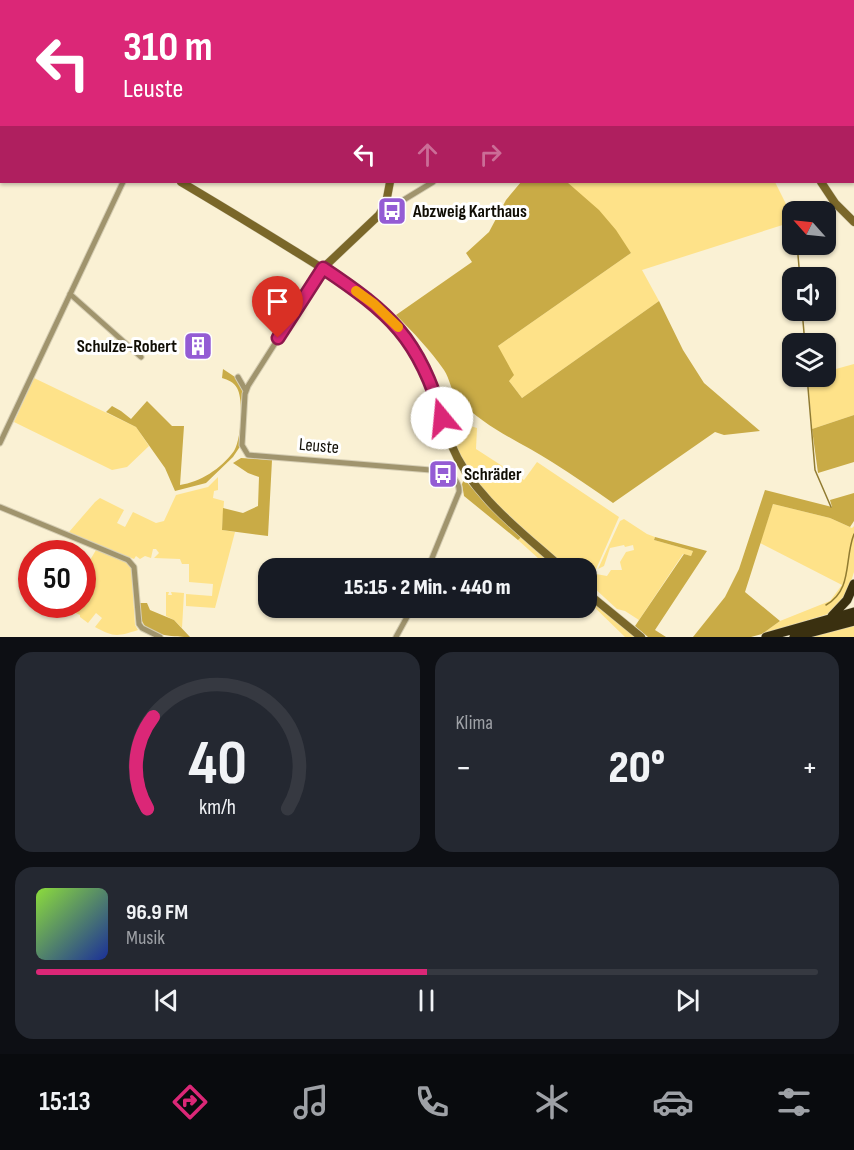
<!DOCTYPE html>
<html lang="de">
<meta charset="utf-8">
<style>
body{margin:0;font-family:"Sofia Sans Condensed",sans-serif;background:#242831;color:#f1f3f6;height:100vh;display:flex;flex-direction:column;font-size:22px;white-space:nowrap}
*{box-sizing:border-box;margin:0}
p{font-size:20px;color:#9ea1a6}
.icon{flex:none;width:33px;height:33px;fill:none;stroke:currentColor;stroke-width:2;stroke-linecap:round;stroke-linejoin:round}
.map{position:relative;height:637px;overflow:hidden}
.sheet{display:flex;flex-direction:column;gap:15px;padding:15px;background:#0d0f14;flex:1}
.sheet>*{flex:none}
.banner{position:absolute;left:0px;top:0px;width:855px;height:183px;box-shadow:0 2px 4px #0004;background:#db2777;color:#fff;overflow:hidden}
.needle{width:39px;rotate:297deg}
.controls{position:absolute;left:782px;top:201px;display:grid;gap:12px}
.controls a{display:grid;place-items:center;width:54px;height:54px;border-radius:12px;background:#171b24;box-shadow:0 2px 4px #0004;font-size:30px}
.speed{position:absolute;left:18px;top:540px;display:flex;gap:12px;font-size:30px;font-weight:700;text-align:center}
.speed>*{display:grid;place-content:center;width:78px;height:78px;border-radius:50%;background:#171b24;box-shadow:0 2px 4px #0004;line-height:1}
.speed .limit{border:9px solid #d22;background:#fff;color:#111}
.pin{position:absolute;display:grid;place-items:center;width:51px;height:51px;color:#fff;margin:-62px -26px;border-radius:50% 50% 50% 0;rotate:-45deg;box-shadow:0 0 6px #0007}
.pin .icon{rotate:45deg}
.me{position:absolute;width:66px;margin:-33px;rotate:343deg;stroke-linejoin:round;filter:drop-shadow(0 0 4px #0008)}
.turn{display:flex;align-items:center;gap:21px;height:126px;padding:0 24px;font-size:27px}
.turn .icon{width:78px;height:78px;stroke-width:2.5}
.turn b{display:block;font-size:42px;line-height:51px}
.lanes{display:flex;align-items:center;height:57px;padding:0 24px;background:#0003;justify-content:center;gap:30px;direction:ltr}
.lanes .off{opacity:.35}
.big{font-size:45px;font-weight:800;line-height:1.1}
.sheet .tile{flex:1;display:flex;flex-direction:column;justify-content:center;gap:9px;min-width:0;padding:0 21px;border-radius:18px;background:#242831}
.sheet .dial{align-items:center;gap:0}
.dial svg{height:156px;overflow:visible;fill:none;stroke:#363941;stroke-width:7;stroke-linecap:round;text-anchor:middle}
.dial text{fill:#f1f3f6;stroke:none}
.song{display:flex;align-items:center;gap:18px}
.cover{width:72px;height:72px;border-radius:9px;background:linear-gradient(135deg,hsl(90 70% 55%),hsl(230 70% 35%))}
.played{height:6px;border-radius:3px;background:linear-gradient(90deg,#db2777 50%,#363941 50%)}
.keys{display:flex;justify-content:space-around;direction:ltr}
.heat{display:flex;justify-content:space-between;align-items:center;font-size:33px;direction:ltr}
.sheet .tiles{flex:1;display:grid;gap:15px;grid-template-columns:1fr 1fr}
.tile:last-child{grid-column:span 2}
.trip{position:absolute;left:258px;top:558px;width:339px;height:60px;border-radius:18px;background:#171b24;box-shadow:0 2px 4px #0004;font-weight:800;line-height:60px;text-align:center}
.dock{display:flex;height:96px;justify-content:space-around;align-items:center;background:#090b0e;color:#9ea1a6}
.dock .icon{width:42px;height:42px}
.dock .current{color:#db2777}
.dock b{font-size:27px;color:#f1f3f6}
.map>svg:first-child{display:block}
.green{fill:#fee289}
.forest{fill:#c9ab46}
.lines{fill:none;stroke-linecap:round;stroke-linejoin:round}
.stream{stroke:#917b31;stroke-width:1.5}
.street-casing{stroke:#d5cdb3;stroke-width:7}
.secondary-casing{stroke:#d5cdb3;stroke-width:9}
.highway-casing{stroke:#d5cdb3;stroke-width:10}
.street{stroke:#a0946d;stroke-width:5}
.secondary{stroke:#7a6729;stroke-width:8}
.highway{stroke:#3a3010;stroke-width:9}
.route-casing{stroke:#8e194d;stroke-width:15}
.route{stroke:#db2777;stroke-width:10}
.slow{stroke:#f59e0b;stroke-width:10}
.labels{text-anchor:middle;dominant-baseline:central;stroke-width:6;stroke-linejoin:round;paint-order:stroke}
.poi-label{font-size:18px;font-weight:bold;fill:#100d04;stroke:#fff;text-anchor:start}
.street-label{font-size:18px;fill:#100d04;stroke:#fff}
</style>
<div class="map">
<svg width="854" height="637" viewBox="0 0 854 637">
<rect width="100%" height="100%" fill="#faf1d4"/>
<path class="green" d="M567,182H775L792,216V222L642,270L659,301L522,398L509,381L498,346L631,253Z
M854,364V415L812,429L808,378L825,376V372Z
M34,378L136,427L149,446L127,467L112,470L14,422Z
M447,398L456,401L457,422L477,428L476,449L524,480L537,462L619,517L590,583L587,585L586,568H565L480,488L456,449L440,404L442,400Z
M460,472L463,473L558,568H549L518,540L520,537L488,506Z
M218,477V490L214,491L213,498L224,501L222,530L235,532L215,608L186,606V594L212,596L213,584L189,582V564H182L180,559L154,558L159,553L156,549H153L151,558L145,556L140,559L136,556L134,559L69,532L95,502L100,498L124,510L117,523L125,527L133,512L156,523L164,521L176,495L208,487Z
M773,504L830,518L852,528L854,526V572L847,594L828,614L762,634L780,621L830,601L842,585L760,543Z
M624,519L647,534L655,537L654,540L693,551L691,556L683,554L639,620L625,611L617,609L592,586L596,574L607,576L611,570H622L620,562L626,552L634,550L633,545L625,547L624,545L610,548L604,566L598,569L620,521Z
M96,550L128,563L131,567L135,625L138,630C116,637 114,637 95,627L102,618L96,613L88,623L80,617V615L60,606L61,605L82,604L83,572Z
M166,592H169L168,595H172L171,592L184,593L182,628L174,620L166,616Z
M586,596L637,637H625L587,600Z
M854,624V637H804Z"/>
<path class="forest" d="M521,182H567L599,210L616,230L631,253L498,346L514,375L509,381L522,398L659,301L683,350L704,383L760,431L724,435L715,432L613,503C593,489 573,475 552,462C519,441 485,428 458,399C451,392 450,379 444,370C430,350 413,332 396,315L472,262L466,253L489,232L506,200Z
M223,369L235,377L244,393L241,445L233,457L206,483L175,491L165,468L136,427L106,412L112,406L121,411L131,419L147,401L172,426H184L180,485C200,482 221,469 234,451C241,440 244,400 237,388C234,382 228,380 222,378Z
M854,415V462L818,473L812,429Z
M241,458L272,460L268,536L222,530L223,508L243,513L258,506L259,477L248,473L233,463Z
M464,479L488,506L521,537L518,540L464,496L462,484Z
M765,490L832,507L830,500L854,493V521L850,527L830,518L773,504L745,592L780,621L762,634L751,637H693L725,597L739,569Z
M655,537L707,551L655,630L666,637H648L635,626L684,554L691,556L693,551L654,540Z
M140,603H147L150,610L174,620L190,637C177,637 150,636 143,623C140,618 141,609 140,603Z"/>
<g class="lines">
<path class="stream" d="M51,0L53,2
M797,244L800,278
M802,310L805,344
M807,376L815,470L831,507
M826,605C853,590 844,559 854,534"/>
<g class="street-casing">
<path id="street" d="M188,2V0
M384,209L392,207L433,182
M323,268L248,386L245,394L242,445L248,455L443,471C452,474 460,483 459,492L428,568
M70,294L141,357
M238,377L246,391
M0,443L123,182
M0,507L128,560L134,567L139,624L142,628L160,637
M396,637L412,608"/>
</g>
<g class="secondary-casing">
<path id="secondary" d="M377,0V2
M624,0L628,2
M0,22H2
M181,182C218,204 256,227 293,250C331,274 373,297 402,332C430,365 435,406 451,444C472,496 521,531 562,568
M821,182L835,203L854,222
M323,268L379,215L386,203L390,182
M586,592L641,637"/>
</g>
<g class="highway-casing">
<path id="highway" d="M832,616L847,600L854,584
M766,637L854,612
M794,637L854,621"/>
</g>
<use href="#street" class="street"/>
<use href="#secondary" class="secondary"/>
<use href="#highway" class="highway"/>
</g>
<g class="lines">
<g class="route-casing">
<path id="route" d="M278,338L323,268C389,312 420,339 442,418"/>
</g>
<use href="#route" class="route"/>
<path class="slow" d="M356,291L374,304L398,327"/>
</g>
<defs>
<g id="bus-square" transform="scale(1.5)"><rect x="-9" y="-9" width="18" height="18" rx="4" fill="#945cd4" stroke="#fff"/><path d="M-5-6H5V4H4V6H2V4H-2V6H-4V4H-5ZM-3.5-4V0h7V-4ZM-3.5 1.2v1.5H-2V1.2ZM2 1.2v1.5H3.5V1.2Z" fill="#fff"/></g>
<g id="building-square" transform="scale(1.5)"><rect x="-9" y="-9" width="18" height="18" rx="4" fill="#945cd4" stroke="#fff"/><path d="M-4-6H4V6H1V3H-1V6H-4ZM-2.5-4.3h1.7v1.8h-1.7ZM.8-4.3h1.7v1.8H.8ZM-2.5-1h1.7V.8h-1.7ZM.8-1h1.7V.8H.8Z" fill="#fff"/></g>
</defs>
<g fill-rule="evenodd">
<use href="#bus-square" x="392" y="211"/>
<use href="#building-square" x="198" y="346"/>
<use href="#bus-square" x="443" y="474"/>
</g>
<g class="labels">
<g class="poi-label">
<text x="413" y="211">Abzweig Karthaus</text>
<text x="177" y="346" text-anchor="end">Schulze-Robert</text>
<text x="464" y="474">Schräder</text>
</g>
<g class="street-label">
<text transform="translate(319 446) rotate(5)">Leuste</text>
</g>
</g>
</svg>
<div class="controls">
<a><svg class="needle" viewBox="-14 -14 28 28"><path d="M0-13l5 13h-10z" fill="#e53935"/><path d="M0 13l5-13h-10z" fill="#9ea1a6"/></svg></a>
<a><svg class="icon" aria-label="sound" viewBox="0 0 24 24"><path d="M4 9h4l5-4v14l-5-4H4zM17 9q2 3 0 6"/></svg></a>
<a><svg class="icon" aria-label="layers" viewBox="0 0 24 24"><path d="M12 4l9 5-9 5-9-5zM3 14l9 5 9-5"/></svg></a>
</div>
<div class="speed"><div class="limit">50</div></div>
<div class="pin" style="left:278px;top:338px;background:#d93025"><svg class="icon" aria-label="arrive" viewBox="0 0 24 24"><path d="M6 21V4h12l-3 4 3 4H6"/></svg></div>
<svg class="me" style="left:442px;top:418px" viewBox="-20 -20 40 40"><circle r="19" fill="#fff"/><path d="M0-13L10 11 0 6-10 11z" fill="#db2777"/></svg>
<div class="trip">15:15 · 2 Min. · 440 m</div>
<div class="banner">
<div class="turn"><svg class="icon" aria-label="left" viewBox="0 0 24 24"><path d="M17 20v-9H6M10 6l-5 5 5 5"/></svg><div><b>310 m</b>Leuste</div></div>
<div class="lanes"><svg class="icon" aria-label="left" viewBox="0 0 24 24"><path d="M17 20v-9H6M10 6l-5 5 5 5"/></svg><svg class="icon off" aria-label="ahead" viewBox="0 0 24 24"><path d="M12 20V5M6 11l6-6 6 6"/></svg><svg class="icon off" aria-label="right" viewBox="0 0 24 24"><path d="M7 20v-9h11M14 6l5 5-5 5"/></svg></div>
</div>
</div>
<section class="sheet">
<div class="tiles">
<div class="tile dial"><svg viewBox="0 0 100 80">
<path d="M14 69A42 42 0 1 1 86 69"/>
<path d="M14 69A42 42 0 0 1 17 22" stroke="#db2777"/>
<text x="50" y="56" font-size="32" font-weight="700">40</text>
<text x="50" y="72" font-size="11">km/h</text>
</svg></div>
<div class="tile"><p>Klima</p>
<div class="heat"><a>−</a><b class="big">20°</b><a>+</a></div>
</div>
<div class="tile">
<div class="song"><i class="cover"></i><div><b>96.9 FM</b><p>Musik</p></div></div>
<div class="played"></div>
<div class="keys"><svg class="icon" aria-label="previous" viewBox="0 0 24 24"><path d="M18 5L8 12l10 7zM5 5v14"/></svg><svg class="icon" aria-label="pause" viewBox="0 0 24 24"><path d="M8 5v14M16 5v14"/></svg><svg class="icon" aria-label="next" viewBox="0 0 24 24"><path d="M6 5l10 7-10 7zM19 5v14"/></svg></div>
</div>
</div>
</section>
<nav class="dock">
<b>15:13</b>
<svg class="icon current" aria-label="directions" viewBox="0 0 24 24"><path d="M12 3l9 9-9 9-9-9zM9 14v-3h6M13 9l2 2-2 2"/></svg>
<svg class="icon" aria-label="music" viewBox="0 0 24 24"><path d="M9 18V5l10-2v13"/><circle cx="6" cy="18" r="3"/><circle cx="16" cy="16" r="3"/></svg>
<svg class="icon" aria-label="phone" viewBox="0 0 24 24"><path d="M5 4h4l2 5-3 2q2 4 5 5l2-3 5 2v4C11 20 4 13 5 4z"/></svg>
<svg class="icon" aria-label="climate" viewBox="0 0 24 24"><path d="M12 3v18M4 7l16 10M4 17L20 7"/></svg>
<svg class="icon" aria-label="car" viewBox="0 0 24 24"><path d="M5 17H2v-5l4-1 3-4h7l3 4 3 1v5h-3M9 17h6M6 11h13"/><circle cx="7" cy="17" r="2"/><circle cx="17" cy="17" r="2"/></svg>
<svg class="icon" aria-label="filters" viewBox="0 0 24 24"><path d="M4 7h16M4 17h16"/><circle cx="9" cy="7" r="2"/><circle cx="15" cy="17" r="2"/></svg>
</nav>
